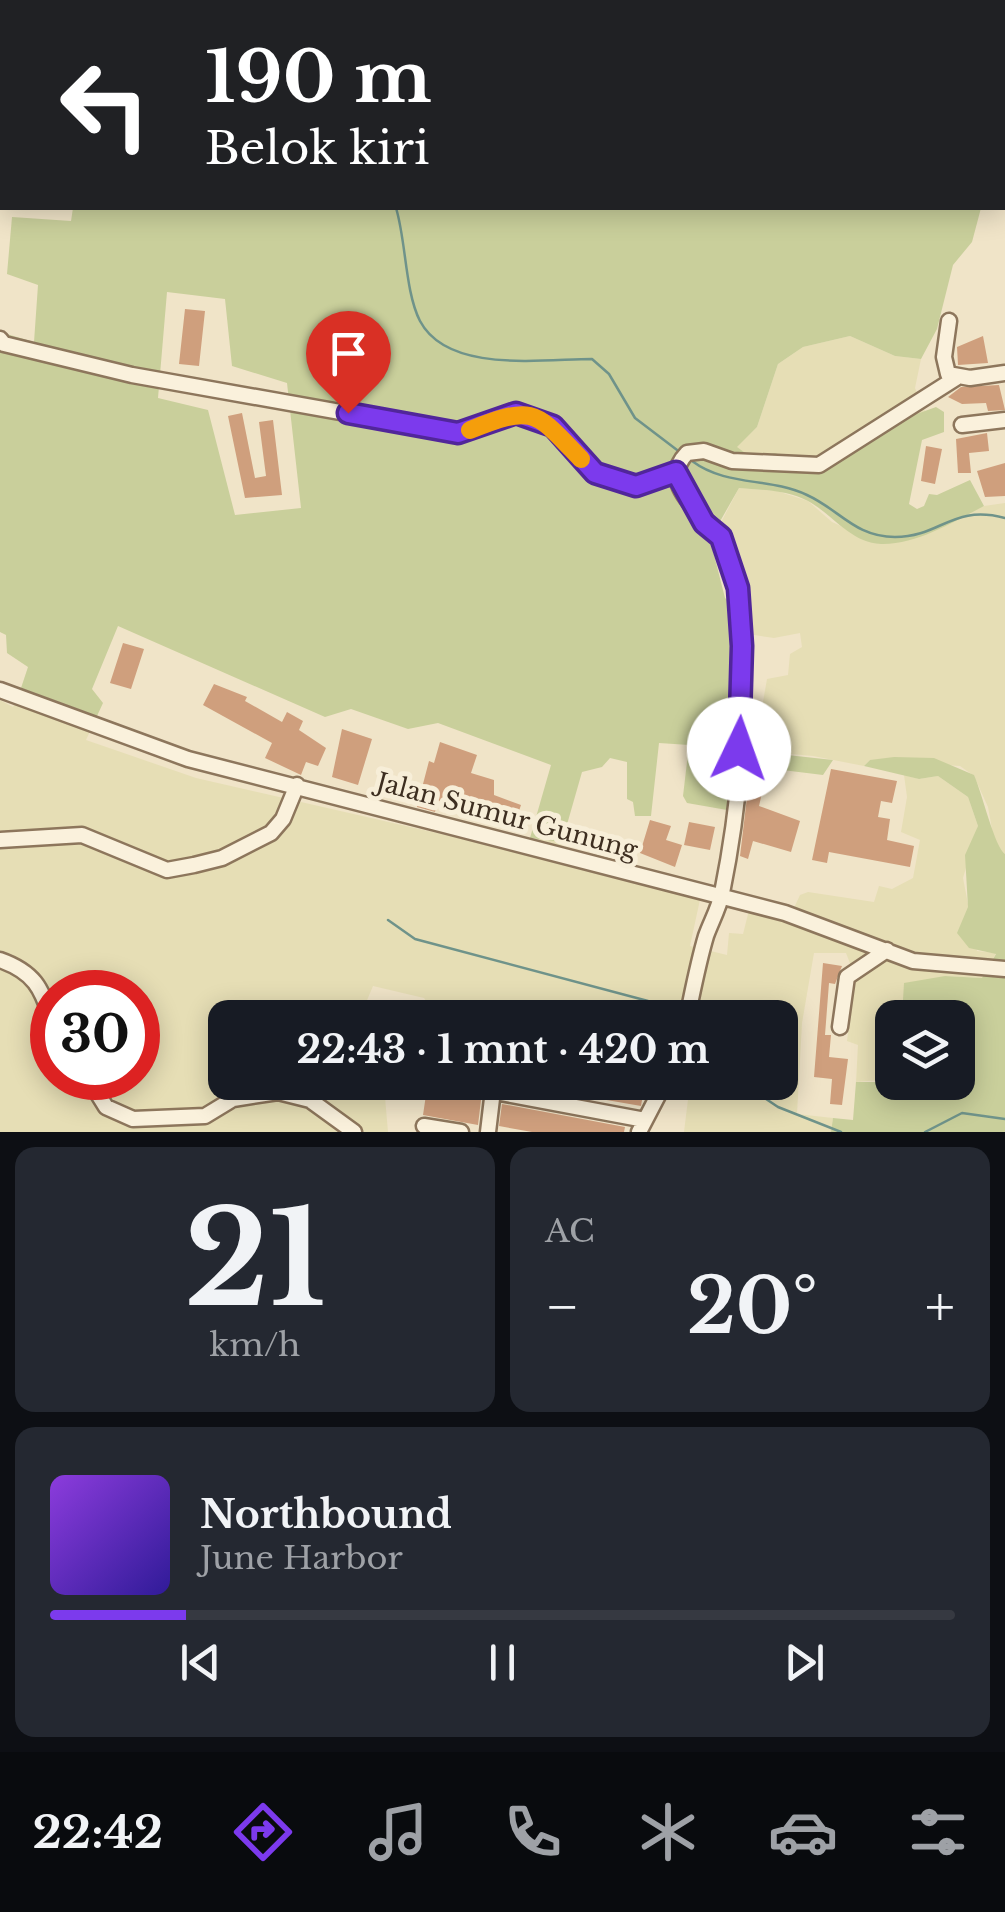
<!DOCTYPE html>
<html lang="id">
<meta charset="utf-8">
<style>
body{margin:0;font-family:"Libre Baskerville",serif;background:#242831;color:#f1f3f6;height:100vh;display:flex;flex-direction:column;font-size:38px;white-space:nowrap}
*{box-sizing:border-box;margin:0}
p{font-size:32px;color:#9ea1a6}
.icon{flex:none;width:55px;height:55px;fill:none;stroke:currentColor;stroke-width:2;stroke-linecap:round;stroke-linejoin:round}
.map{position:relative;height:1132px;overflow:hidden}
.details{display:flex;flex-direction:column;gap:15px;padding:15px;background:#0d0f14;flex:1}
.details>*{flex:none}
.guide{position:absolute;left:0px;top:0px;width:1005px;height:210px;box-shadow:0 5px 25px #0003;background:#202124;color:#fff;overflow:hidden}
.controls{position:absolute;left:875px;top:1000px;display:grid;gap:20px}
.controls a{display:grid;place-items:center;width:100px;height:100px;border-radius:20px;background:#171b24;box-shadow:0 5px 25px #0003;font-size:50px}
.speed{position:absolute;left:30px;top:970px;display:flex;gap:20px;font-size:50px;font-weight:700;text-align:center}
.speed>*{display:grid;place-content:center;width:130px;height:130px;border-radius:50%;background:#171b24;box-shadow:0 5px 25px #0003;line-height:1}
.speed .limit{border:15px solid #d22;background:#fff;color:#111}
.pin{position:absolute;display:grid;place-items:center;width:85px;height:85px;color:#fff;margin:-102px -42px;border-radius:50% 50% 50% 0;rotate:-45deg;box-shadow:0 0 10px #0007}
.pin .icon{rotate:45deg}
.me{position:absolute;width:110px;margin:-55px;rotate:3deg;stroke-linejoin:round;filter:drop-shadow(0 0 8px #0008)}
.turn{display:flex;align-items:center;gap:35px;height:210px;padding:0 40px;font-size:45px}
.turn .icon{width:130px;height:130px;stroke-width:2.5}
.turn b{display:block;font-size:70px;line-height:85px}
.big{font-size:75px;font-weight:700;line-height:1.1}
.details .tile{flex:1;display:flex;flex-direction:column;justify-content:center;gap:15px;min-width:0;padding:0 35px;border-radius:20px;background:#242831}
.details .dial{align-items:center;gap:0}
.dial b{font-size:130px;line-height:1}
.song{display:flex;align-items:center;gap:30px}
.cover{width:120px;height:120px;border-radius:15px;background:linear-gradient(135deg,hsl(270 70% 55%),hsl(250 70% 35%))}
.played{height:10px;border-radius:5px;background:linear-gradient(90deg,#7c3aed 15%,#363941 15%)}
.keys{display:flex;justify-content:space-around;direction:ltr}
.heat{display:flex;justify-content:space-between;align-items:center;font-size:55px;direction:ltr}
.details .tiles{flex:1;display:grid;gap:15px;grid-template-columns:1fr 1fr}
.tile:last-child{grid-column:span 2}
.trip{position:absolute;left:208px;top:1000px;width:590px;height:100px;border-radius:20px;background:#171b24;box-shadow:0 5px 25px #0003;font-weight:700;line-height:100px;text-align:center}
.menu{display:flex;height:160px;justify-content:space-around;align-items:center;background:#090b0e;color:#9ea1a6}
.menu .icon{width:70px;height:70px}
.menu .active{color:#7c3aed}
.menu b{font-size:45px;color:#f1f3f6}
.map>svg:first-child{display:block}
.farmland{fill:#e6deb5;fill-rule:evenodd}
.green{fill:#c9cf9b;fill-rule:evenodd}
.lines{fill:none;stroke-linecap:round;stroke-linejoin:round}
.stream{stroke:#6f938a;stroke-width:2.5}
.building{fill:#cf9f7d}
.minor-casing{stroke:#8d765c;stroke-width:19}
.path{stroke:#8d765c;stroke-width:2.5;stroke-dasharray:8 5;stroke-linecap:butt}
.minor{stroke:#faf1dc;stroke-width:14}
.route-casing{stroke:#51269a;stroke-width:25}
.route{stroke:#7c3aed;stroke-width:18}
.slow{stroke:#f59e0b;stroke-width:18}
.labels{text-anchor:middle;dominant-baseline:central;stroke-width:10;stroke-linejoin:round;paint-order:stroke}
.street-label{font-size:25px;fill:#3d2e20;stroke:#f7eed8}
</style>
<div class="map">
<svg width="1005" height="1132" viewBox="0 0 1005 1132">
<rect width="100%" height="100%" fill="#f0e4c8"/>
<path class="farmland" d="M850,336L895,356L921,359L915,388L925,411L826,461L742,454L736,447L757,427L778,364L803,347Z
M739,488L777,491L808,501L832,522L882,544L910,539L984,506L1005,503V854L995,846L988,807L974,776L960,766L870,760L864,766L813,756L732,749L733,718L760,719L767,679L788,675L790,654L802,647L800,633L774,638L748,634L744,597L728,536L718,528Z
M21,688L97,716L86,740L196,778L524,853L530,838L562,842L560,855L701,895L690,946L727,955L729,933L743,934L749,910L788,921L800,895L808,892L874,902L879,886L892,889L913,878L920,840L901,832L907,797L904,775L919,779L938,776L968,797L978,826L963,878L977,951L996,953L983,978L945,976L901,1002L902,1017L892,1018V1079L856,1082L858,1045L847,1041L855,976L846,953H814L802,1023L797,1114L833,1118L831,1132H684L690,1083L780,1082V1018L444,1017L434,1014L424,998L373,986L360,1017L225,1018V1082L328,1083L341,1090L385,1097L388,1132H0V700L13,707ZM52,992H138V1078H52Z"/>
<path class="green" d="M162,0H767L156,2Z
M73,208H981L972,242L953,265L937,329L921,359L895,356L850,336L803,347L778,364L757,427L737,447L752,458L775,453L808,466L864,433L936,407L944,412V432L922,440L909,504L917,509L924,506L929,494L937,495L970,480L984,506C953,522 916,545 881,544C851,543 832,514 808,501C787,490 761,490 739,488L710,539L725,598L732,604L737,648L732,749L833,760L823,775L757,767L753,779L726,778L722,791L728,796L727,810L687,803L683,796L689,745L659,743L651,816H635L633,802L627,799V762L610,758L602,767L582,772L562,842L530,838L551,765L438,723L408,729L351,709L325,717L118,626L92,689L103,703L97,716L21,688L28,667L7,653L6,635L0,632V332L34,342L38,285L7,274L12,217L71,221ZM167,292L225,299L232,366L287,383L301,508L235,515L208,410L158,398Z
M894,757L934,758L974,775C982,793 995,848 1005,854V1132H831L833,1118L853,1120L856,1082H958V1018L902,1017L904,983L945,976L982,978L996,954L969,948L957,933L968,907L965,855L978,826L968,797L938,776L919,779L864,766L870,760Z"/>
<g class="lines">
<path class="stream" d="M909,0L910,2
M1002,39L1005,40
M0,65H2
M396,208C406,240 405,292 420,321C448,374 544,359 592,359L609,374L635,418L681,453
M692,461C727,487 769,477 807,495C840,510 855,537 895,537C941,537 952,504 1005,518
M388,920L415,939L648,1001L671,1018
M741,1082L778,1107L841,1132
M925,1132L962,1113L1005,1119"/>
</g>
<path class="building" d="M185,309L205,311L199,366L179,364Z
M983,336L988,363L958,365L957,347Z
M999,385L1005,410L988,411L986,403L962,404L948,397L961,387Z
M242,413L255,478L266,476L259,422L273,420L282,495L245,498L228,416Z
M987,433L989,451L969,453L971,473H958L956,439Z
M926,446L942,449L935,484L921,481Z
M1005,463V496L985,497L977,471Z
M123,643L144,649L131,689L110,683Z
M214,684L247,697L245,701L282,722L287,712L303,721L299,730L326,748L318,766L306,762L301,775L265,758L272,743L203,705Z
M342,729L372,739L358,785L332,777Z
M440,742L477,755L471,773L494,780V795L521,805L515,823L488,814L487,819L461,812L438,800L435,812L417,807L429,761L434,763Z
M831,769L897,781L892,803L881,801L878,817L890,819L887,840L914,846L910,867L829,852L827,863L812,860Z
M748,789L762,793L759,806L800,821L791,852L753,841L748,859L740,856Z
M650,820L671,826L666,840L682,845L675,867L640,853Z
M689,822L715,827L710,850L684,845Z
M823,963L842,966L835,984L829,983L825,1035H831L829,1057L848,1059L842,1105L830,1104L832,1079L814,1077Z
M532,1082H645L641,1106L532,1087Z
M427,1088L481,1100L478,1125L423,1115Z
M502,1104L625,1127L624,1132H532L499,1126Z"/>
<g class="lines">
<g class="minor-casing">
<path id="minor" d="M949,321L944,357L948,374L970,378L1005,373
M0,339L4,344L132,375L458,433L517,413L553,426L595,473L636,486L676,471
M962,425L1005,420
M0,690L188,759L785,913L913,961L1005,969
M0,840L82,835L167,870L194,865L222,858L271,833L283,819L297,785
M0,960C34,972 42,988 52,1021
M687,1018C693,990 698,963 706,936C711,922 719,908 722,893C742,794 749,691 738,591C737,575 730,554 722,540C709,516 655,486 687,453L704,451L732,461L819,465L956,378
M840,1027L847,977L887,950
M88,1078L106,1107L133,1119L205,1116L233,1099L278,1092L310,1100L354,1132
M442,1082L645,1120
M424,1126L461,1132
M488,1132L494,1082
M639,1132L665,1082"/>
</g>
<path class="path" d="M1002,119L1005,123"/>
<use href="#minor" class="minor"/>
</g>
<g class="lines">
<g class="route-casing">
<path id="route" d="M348,413L458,433L516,413L553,426L595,473L636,486L676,472L704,523L721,537L738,588L742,646L739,749"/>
</g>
<use href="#route" class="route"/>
<path class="slow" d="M470,430C535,404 535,411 581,459"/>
</g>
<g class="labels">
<g class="street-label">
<text transform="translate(507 816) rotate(15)">Jalan Sumur Gunung</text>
</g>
</g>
</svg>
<div class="controls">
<a><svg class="icon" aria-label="layers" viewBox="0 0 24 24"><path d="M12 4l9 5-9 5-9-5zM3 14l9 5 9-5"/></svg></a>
</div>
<div class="speed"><div class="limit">30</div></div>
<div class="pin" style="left:348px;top:413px;background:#d93025"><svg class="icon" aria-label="arrive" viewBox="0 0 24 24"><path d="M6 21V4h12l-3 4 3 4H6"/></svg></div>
<svg class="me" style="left:739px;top:749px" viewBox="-20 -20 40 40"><circle r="19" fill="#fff"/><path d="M0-13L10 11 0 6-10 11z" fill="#7c3aed"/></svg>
<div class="trip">22:43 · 1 mnt · 420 m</div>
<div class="guide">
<div class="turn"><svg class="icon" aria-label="left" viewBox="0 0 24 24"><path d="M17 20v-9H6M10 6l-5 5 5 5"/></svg><div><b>190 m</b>Belok kiri</div></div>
</div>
</div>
<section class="details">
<div class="tiles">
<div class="tile dial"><b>21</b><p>km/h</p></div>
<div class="tile"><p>AC</p>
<div class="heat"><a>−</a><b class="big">20°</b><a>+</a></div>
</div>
<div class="tile">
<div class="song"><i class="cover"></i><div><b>Northbound</b><p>June Harbor</p></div></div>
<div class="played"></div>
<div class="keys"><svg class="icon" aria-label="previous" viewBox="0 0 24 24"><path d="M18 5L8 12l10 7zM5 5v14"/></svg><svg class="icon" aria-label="pause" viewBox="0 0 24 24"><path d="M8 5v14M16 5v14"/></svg><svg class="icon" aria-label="next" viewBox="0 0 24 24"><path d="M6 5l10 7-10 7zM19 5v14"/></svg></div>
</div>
</div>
</section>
<nav class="menu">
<b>22:42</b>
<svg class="icon active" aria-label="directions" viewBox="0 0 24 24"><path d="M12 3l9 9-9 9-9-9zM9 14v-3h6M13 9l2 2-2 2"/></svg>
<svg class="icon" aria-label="music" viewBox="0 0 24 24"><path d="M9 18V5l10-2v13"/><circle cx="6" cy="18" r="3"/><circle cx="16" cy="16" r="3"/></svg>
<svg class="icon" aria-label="phone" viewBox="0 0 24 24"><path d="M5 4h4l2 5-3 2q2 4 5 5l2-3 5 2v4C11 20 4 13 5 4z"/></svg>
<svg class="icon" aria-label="climate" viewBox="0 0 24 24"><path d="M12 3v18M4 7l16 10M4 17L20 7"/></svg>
<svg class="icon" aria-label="car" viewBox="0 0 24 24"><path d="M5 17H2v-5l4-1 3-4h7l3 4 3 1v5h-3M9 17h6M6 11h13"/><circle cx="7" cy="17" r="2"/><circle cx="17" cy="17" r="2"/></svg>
<svg class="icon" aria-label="filters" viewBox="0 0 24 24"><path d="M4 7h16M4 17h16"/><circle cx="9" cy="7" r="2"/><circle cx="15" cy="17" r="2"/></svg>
</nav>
